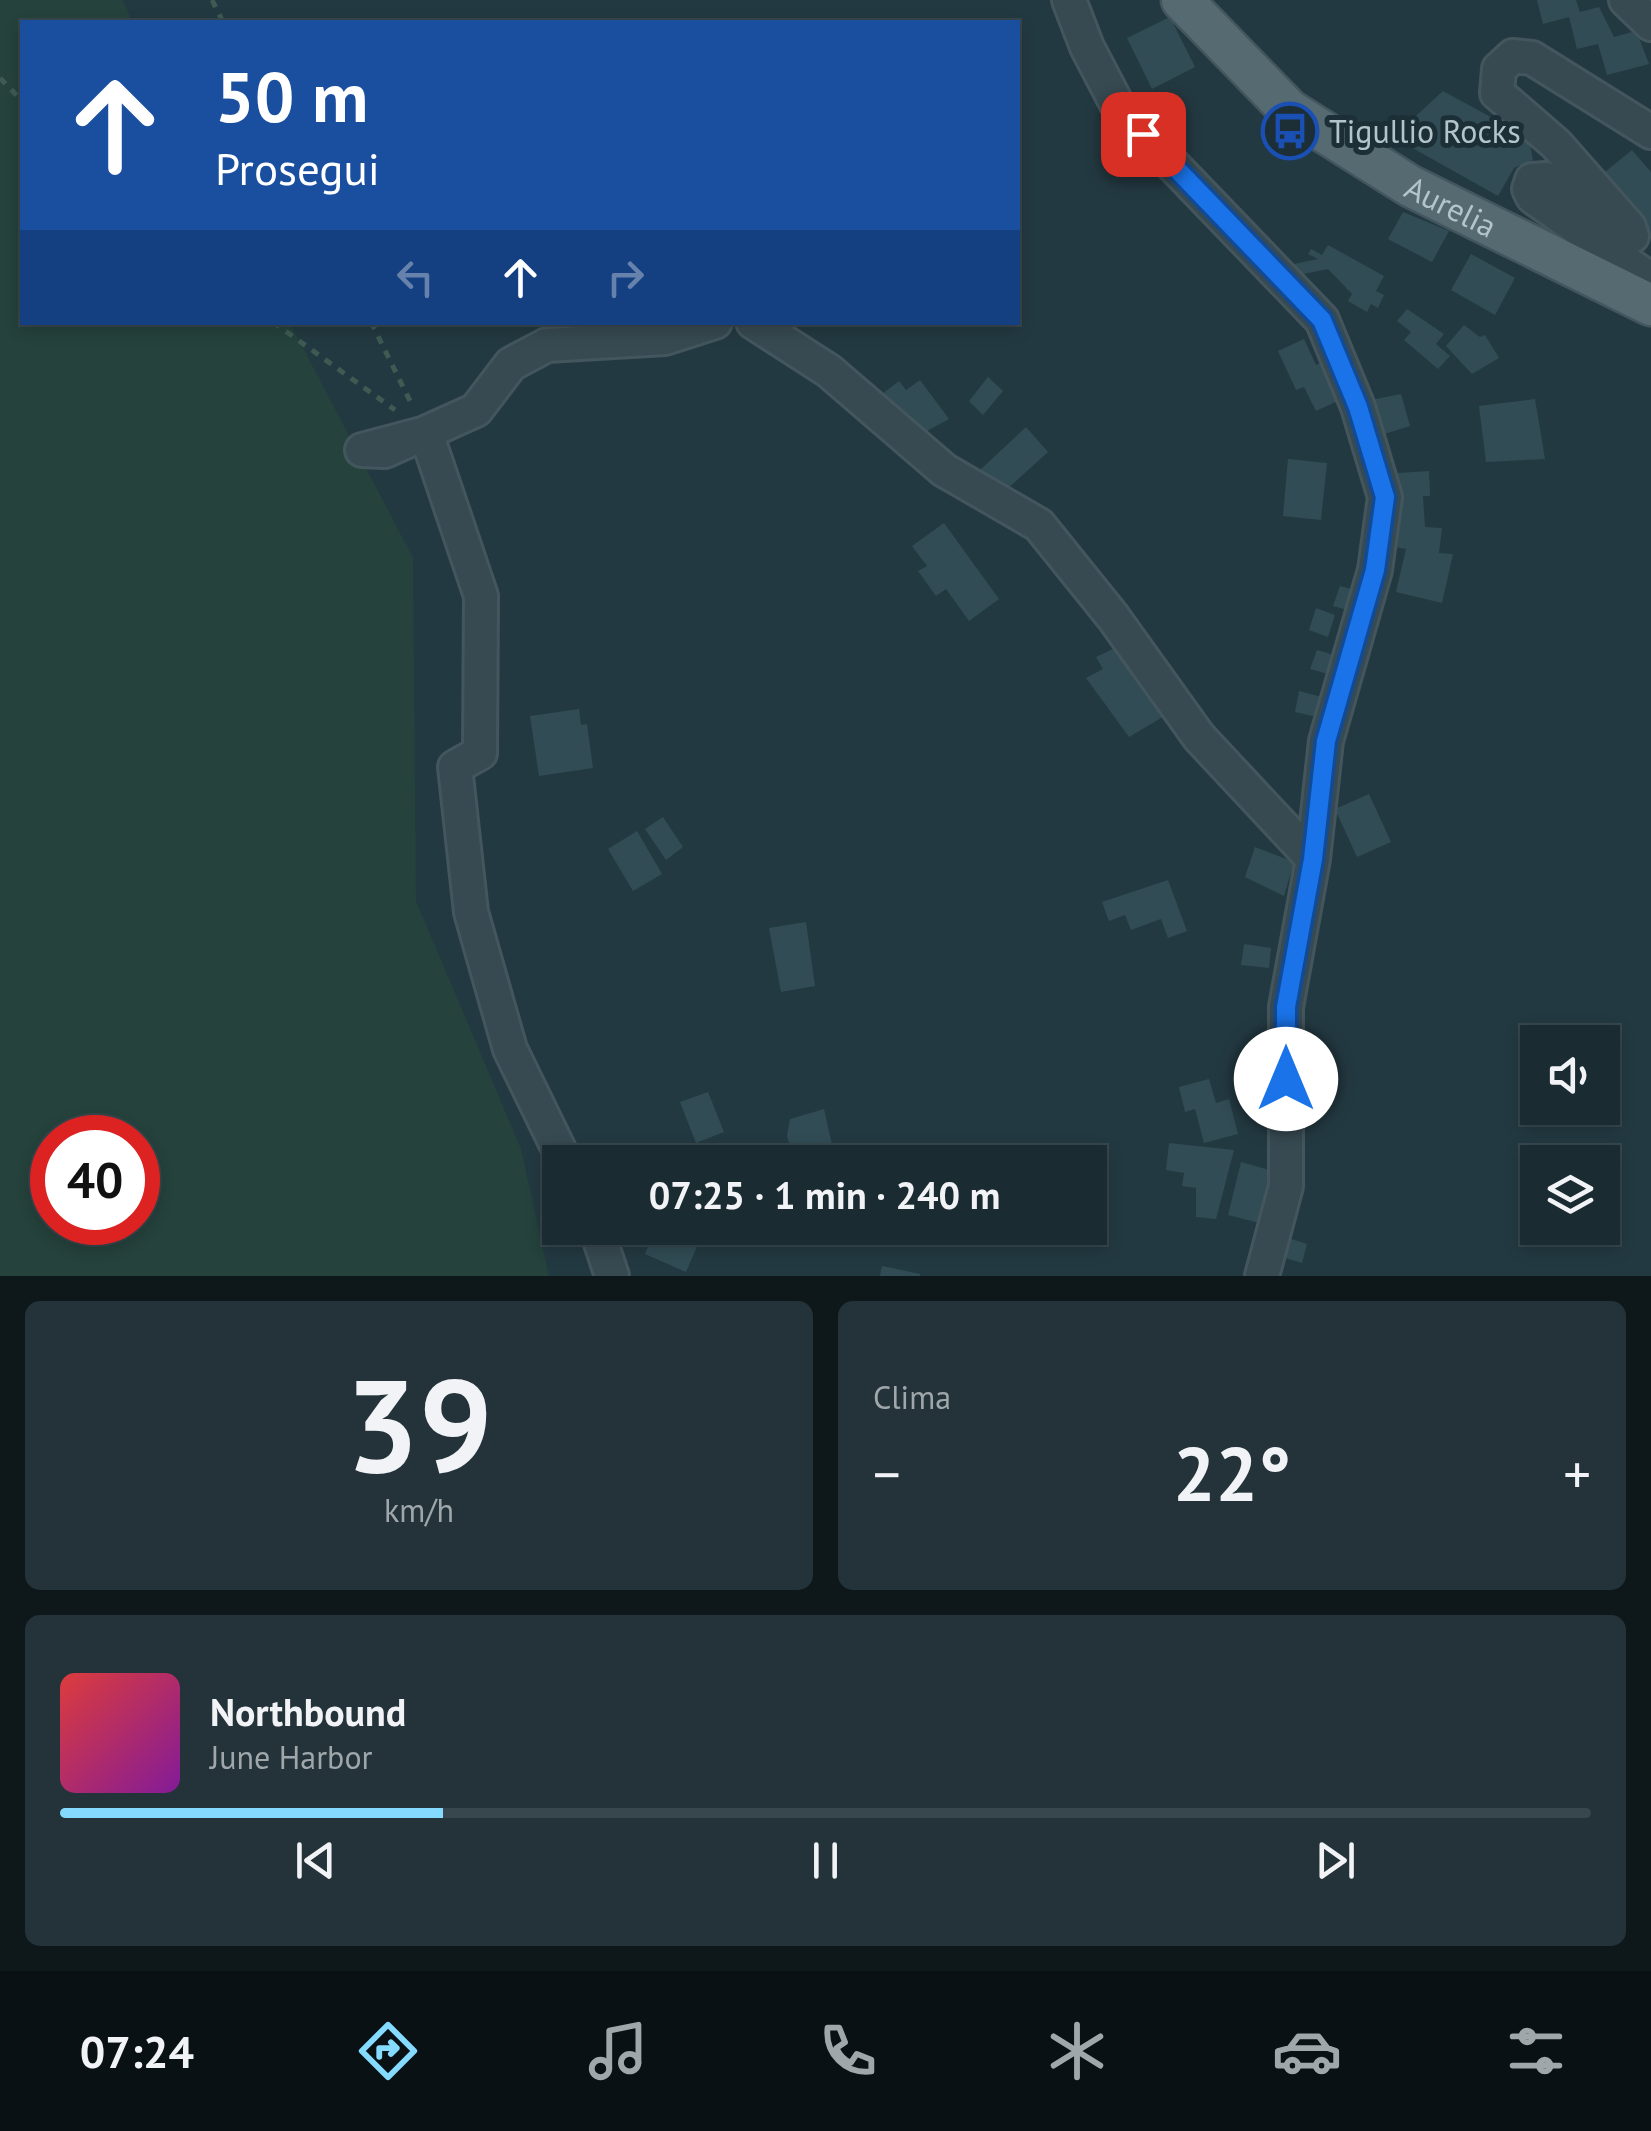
<!DOCTYPE html>
<html lang="it">
<meta charset="utf-8">
<style>
body{margin:0;font-family:"PT Sans",sans-serif;background:#233339;color:#f1f3f6;height:100vh;display:flex;flex-direction:column;font-size:38px;white-space:nowrap}
*{box-sizing:border-box;margin:0}
p{font-size:32px;color:#9fa7ab}
.icon{flex:none;width:55px;height:55px;fill:none;stroke:currentColor;stroke-width:2;stroke-linecap:round;stroke-linejoin:round}
.map{position:relative;height:1276px;overflow:hidden}
.sheet{display:flex;flex-direction:column;gap:25px;padding:25px;background:#0e181b;flex:1}
.sheet>*{flex:none}
.top-card{position:absolute;left:20px;top:20px;width:1000px;height:305px;border-radius:0px;box-shadow:0 5px 15px #0003,0 0 0 2px #38474d;background:#1a4fa0;color:#fff;overflow:hidden}
.tools{position:absolute;left:1520px;top:1025px;display:grid;gap:20px}
.tools a{display:grid;place-items:center;width:100px;height:100px;border-radius:0px;background:#1a2b31;box-shadow:0 5px 15px #0003,0 0 0 2px #38474d;font-size:50px}
.speed{position:absolute;left:30px;top:1115px;display:flex;gap:20px;font-size:50px;font-weight:700;text-align:center}
.speed>*{display:grid;place-content:center;width:130px;height:130px;border-radius:50%;background:#1a2b31;box-shadow:0 5px 15px #0003,0 0 0 2px #38474d;line-height:1}
.speed .limit{border:15px solid #d22;background:#fff;color:#111}
.pin{position:absolute;display:grid;place-items:center;width:85px;height:85px;color:#fff;margin:-42px;border-radius:20px;box-shadow:0 5px 15px #0006}
.me{position:absolute;width:110px;margin:-55px;rotate:0deg;stroke-linejoin:round;filter:drop-shadow(0 0 8px #0008)}
.turn{display:flex;align-items:center;gap:35px;height:210px;padding:0 30px;font-size:45px}
.turn .icon{width:130px;height:130px;stroke-width:2.5}
.turn b{display:block;font-size:70px;line-height:85px}
.lanes{display:flex;align-items:center;height:95px;padding:0 30px;background:#0003;justify-content:center;gap:50px;direction:ltr}
.lanes .off{opacity:.35}
.big{font-size:75px;font-weight:600;line-height:1.1}
.sheet .card{flex:1;display:flex;flex-direction:column;justify-content:center;gap:15px;min-width:0;padding:0 35px;border-radius:15px;background:#233339}
.sheet .dial{align-items:center;gap:0}
.dial b{font-size:130px;line-height:1}
.song{display:flex;align-items:center;gap:30px}
.cover{width:120px;height:120px;border-radius:15px;background:linear-gradient(135deg,hsl(0 70% 55%),hsl(290 70% 35%))}
.played{height:10px;border-radius:5px;background:linear-gradient(90deg,#85dbff 25%,#38474d 25%)}
.keys{display:flex;justify-content:space-around;direction:ltr}
.heat{display:flex;justify-content:space-between;align-items:center;font-size:55px;direction:ltr}
.sheet .tiles{flex:1;display:grid;gap:25px;grid-template-columns:1fr 1fr}
.card:last-child{grid-column:span 2}
.trip{position:absolute;left:542px;top:1145px;width:565px;height:100px;border-radius:0px;background:#1a2b31;box-shadow:0 5px 15px #0003,0 0 0 2px #38474d;font-weight:600;line-height:100px;text-align:center}
.tab-bar{display:flex;height:160px;justify-content:space-around;align-items:center;background:#0a1114;color:#9fa7ab}
.tab-bar .icon{width:70px;height:70px}
.tab-bar .current{color:#85dbff}
.tab-bar b{font-size:45px;color:#f1f3f6}
.map>svg:first-child{display:block}
.green{fill:#25423c;fill-rule:evenodd}
.building{fill:#314c55}
.lines{fill:none;stroke-linecap:round;stroke-linejoin:round}
.minor-casing{stroke:#44565d;stroke-width:38}
.major-casing{stroke:#44565d;stroke-width:45}
.path{stroke:#3e5a53;stroke-width:5;stroke-dasharray:8 8;stroke-linecap:butt}
.minor{stroke:#374a51;stroke-width:32}
.major{stroke:#556a71;stroke-width:40}
.route-casing{stroke:#114b97;stroke-width:25}
.route{stroke:#1a73e8;stroke-width:18}
.labels{text-anchor:middle;dominant-baseline:central;stroke-width:10;stroke-linejoin:round;paint-order:stroke}
.poi-label{font-size:32px;fill:#b4c4cb;stroke:#1c2f36;text-anchor:start}
.street-label{font-size:32px;fill:#b4c4cb;stroke:#1c2f36}
</style>
<div class="map">
<svg width="1651" height="1276" viewBox="0 0 1651 1276">
<rect width="100%" height="100%" fill="#233941"/>
<path class="green" d="M0,0H122L133,22H22V322L290,323L413,558L416,901L521,1149L549,1276H0ZM52,1138H138V1222H52Z"/>
<path class="building" d="M1537,0H1576L1580,12L1599,7L1614,37L1632,32L1639,38L1649,64L1607,75L1598,44L1577,49L1569,17L1543,24Z
M1170,17L1195,67L1152,89L1127,38Z
M1443,91L1529,138L1533,160L1514,168L1498,196L1393,137Z
M1632,150L1651,172V239L1600,176Z
M1403,212L1449,231L1432,262L1388,239Z
M1328,245L1384,276L1376,291L1384,295L1378,308L1371,304L1367,312L1348,301L1352,294L1328,269L1299,275L1289,265L1318,259L1308,254L1311,249L1322,255Z
M1471,254L1515,278L1495,315L1451,290Z
M1407,309L1444,334L1436,344L1450,356L1438,369L1404,340L1411,332L1397,321Z
M1464,325L1480,337L1485,335L1499,358L1472,374L1446,346Z
M1304,339L1316,365L1329,359L1344,398L1316,411L1304,387L1296,390L1278,351Z
M988,377L1003,391L983,415L969,401Z
M920,380L949,419L916,437L878,397L899,381L906,390Z
M1401,394L1410,426L1378,436L1366,401Z
M1535,399L1545,459L1486,462L1479,406Z
M1026,427L1048,452L1005,491L980,470Z
M1288,459L1327,463L1321,520L1283,516Z
M1429,471L1430,496H1423L1425,527L1442,528L1439,553L1453,554L1442,603L1396,592L1406,549L1395,547L1397,473Z
M944,523L999,599L969,621L946,589L936,596L918,571L927,566L912,546Z
M1340,586L1358,591L1351,611L1333,606Z
M1316,608L1335,615L1328,637L1309,630Z
M1121,645L1166,715L1129,737L1086,678L1103,669L1096,657Z
M1317,650L1334,655L1328,674L1310,669Z
M1299,691L1322,697L1317,717L1295,712Z
M579,709L581,725L587,724L593,768L539,776L530,716Z
M1369,794L1391,842L1357,857L1335,809Z
M663,817L683,847L666,860L645,829Z
M637,831L662,874L633,891L608,849Z
M1255,847L1294,862L1284,896L1245,877Z
M1168,880L1187,931L1168,938L1161,919L1131,930L1125,915L1109,921L1102,902Z
M806,922L815,986L781,992L769,928Z
M1244,944L1271,948L1269,968L1241,965Z
M1209,1079L1216,1103L1229,1099L1238,1134L1204,1143L1195,1109L1185,1112L1179,1087Z
M708,1092L724,1132L696,1143L680,1102Z
M824,1109L832,1145L793,1156L787,1136L790,1119Z
M1169,1143L1234,1150L1216,1219L1196,1217V1188L1182,1186L1184,1173L1166,1170Z
M1241,1162L1276,1172L1263,1224L1228,1215Z
M560,1179V1201L555,1203L547,1185Z
M669,1228H705L686,1272L645,1254L651,1239L662,1244Z
M1288,1238L1307,1244L1302,1263L1282,1257Z
M882,1266L920,1274V1276H880Z"/>
<g class="lines">
<g class="minor-casing">
<path id="minor" d="M1069,0L1087,47L1120,110L1322,320L1358,407L1385,497L1375,570L1326,741L1313,859L1286,1007V1186L1262,1276
M1626,0L1651,24
M1651,132L1532,58L1513,56L1499,69L1497,93L1556,144L1629,227L1632,236L1625,239L1617,234L1546,179L1532,180L1529,189L1533,197L1651,280
M753,322L829,371L944,470L1039,525L1113,617L1199,737L1313,859
M426,433L481,596L480,753L455,767L471,912L510,1049L565,1162
M426,433L362,450L385,451L476,410L511,364L547,345L665,338L715,322
M596,1228L612,1276"/>
</g>
<g class="major-casing">
<g id="major">
<path id="s1" d="M1182,0L1289,110L1410,186L1651,305"/>
</g>
</g>
<path class="path" d="M212,0L223,22
M0,78L22,101
M273,322L395,410
M371,322L413,407"/>
<use href="#minor" class="minor"/>
<use href="#major" class="major"/>
</g>
<g class="lines">
<g class="route-casing">
<path id="route" d="M1143,134L1322,320L1358,407L1385,497L1375,570L1326,741L1313,859L1286,1007V1079"/>
</g>
<use href="#route" class="route"/>
</g>
<defs>
<g id="bus-ring" transform="scale(2.875)"><circle r="9.5" fill="#1c2f36" stroke="#1a4fb4" stroke-width="1.5"/><path d="M-5-6H5V4H4V6H2V4H-2V6H-4V4H-5ZM-3.5-4V0h7V-4ZM-3.5 1.2v1.5H-2V1.2ZM2 1.2v1.5H3.5V1.2Z" fill="#1a4fb4"/></g>
</defs>
<g fill-rule="evenodd">
<use href="#bus-ring" x="1290" y="131"/>
</g>
<g class="labels">
<g class="poi-label">
<text x="1329" y="131">Tigullio Rocks</text>
</g>
<g class="street-label">
<text stroke="none"><textPath href="#s1" startOffset="342">Aurelia</textPath></text>
</g>
</g>
</svg>
<div class="tools">
<a><svg class="icon" aria-label="sound" viewBox="0 0 24 24"><path d="M4 9h4l5-4v14l-5-4H4zM17 9q2 3 0 6"/></svg></a>
<a><svg class="icon" aria-label="layers" viewBox="0 0 24 24"><path d="M12 4l9 5-9 5-9-5zM3 14l9 5 9-5"/></svg></a>
</div>
<div class="speed"><div class="limit">40</div></div>
<div class="pin" style="left:1143px;top:134px;background:#d93025"><svg class="icon" aria-label="arrive" viewBox="0 0 24 24"><path d="M6 21V4h12l-3 4 3 4H6"/></svg></div>
<svg class="me" style="left:1286px;top:1079px" viewBox="-20 -20 40 40"><circle r="19" fill="#fff"/><path d="M0-13L10 11 0 6-10 11z" fill="#1a73e8"/></svg>
<div class="trip">07:25 · 1 min · 240 m</div>
<div class="top-card">
<div class="turn"><svg class="icon" aria-label="ahead" viewBox="0 0 24 24"><path d="M12 20V5M6 11l6-6 6 6"/></svg><div><b>50 m</b>Prosegui</div></div>
<div class="lanes"><svg class="icon off" aria-label="left" viewBox="0 0 24 24"><path d="M17 20v-9H6M10 6l-5 5 5 5"/></svg><svg class="icon" aria-label="ahead" viewBox="0 0 24 24"><path d="M12 20V5M6 11l6-6 6 6"/></svg><svg class="icon off" aria-label="right" viewBox="0 0 24 24"><path d="M7 20v-9h11M14 6l5 5-5 5"/></svg></div>
</div>
</div>
<section class="sheet">
<div class="tiles">
<div class="card dial"><b>39</b><p>km/h</p></div>
<div class="card"><p>Clima</p>
<div class="heat"><a>−</a><b class="big">22°</b><a>+</a></div>
</div>
<div class="card">
<div class="song"><i class="cover"></i><div><b>Northbound</b><p>June Harbor</p></div></div>
<div class="played"></div>
<div class="keys"><svg class="icon" aria-label="previous" viewBox="0 0 24 24"><path d="M18 5L8 12l10 7zM5 5v14"/></svg><svg class="icon" aria-label="pause" viewBox="0 0 24 24"><path d="M8 5v14M16 5v14"/></svg><svg class="icon" aria-label="next" viewBox="0 0 24 24"><path d="M6 5l10 7-10 7zM19 5v14"/></svg></div>
</div>
</div>
</section>
<nav class="tab-bar">
<b>07:24</b>
<svg class="icon current" aria-label="directions" viewBox="0 0 24 24"><path d="M12 3l9 9-9 9-9-9zM9 14v-3h6M13 9l2 2-2 2"/></svg>
<svg class="icon" aria-label="music" viewBox="0 0 24 24"><path d="M9 18V5l10-2v13"/><circle cx="6" cy="18" r="3"/><circle cx="16" cy="16" r="3"/></svg>
<svg class="icon" aria-label="phone" viewBox="0 0 24 24"><path d="M5 4h4l2 5-3 2q2 4 5 5l2-3 5 2v4C11 20 4 13 5 4z"/></svg>
<svg class="icon" aria-label="climate" viewBox="0 0 24 24"><path d="M12 3v18M4 7l16 10M4 17L20 7"/></svg>
<svg class="icon" aria-label="car" viewBox="0 0 24 24"><path d="M5 17H2v-5l4-1 3-4h7l3 4 3 1v5h-3M9 17h6M6 11h13"/><circle cx="7" cy="17" r="2"/><circle cx="17" cy="17" r="2"/></svg>
<svg class="icon" aria-label="filters" viewBox="0 0 24 24"><path d="M4 7h16M4 17h16"/><circle cx="9" cy="7" r="2"/><circle cx="15" cy="17" r="2"/></svg>
</nav>
